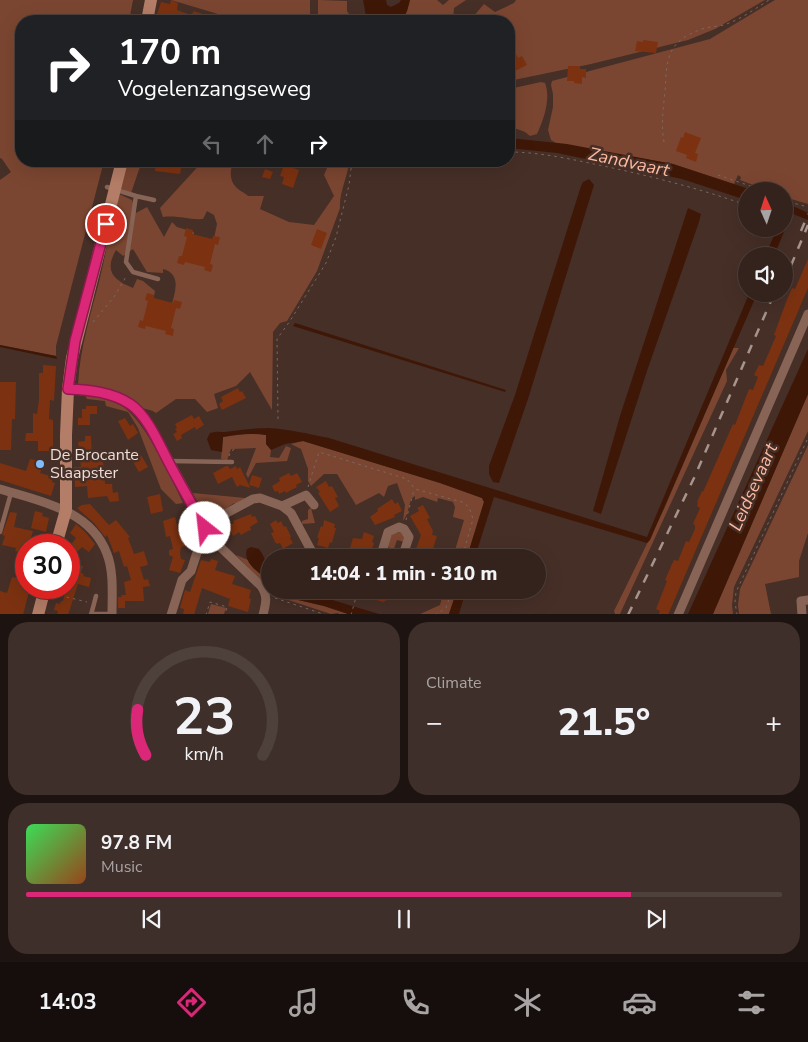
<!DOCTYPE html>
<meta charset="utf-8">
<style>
body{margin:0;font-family:"Nunito Sans",sans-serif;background:#3f2f2a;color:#f1f3f6;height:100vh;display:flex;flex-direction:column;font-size:19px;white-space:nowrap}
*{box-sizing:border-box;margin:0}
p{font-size:16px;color:#a9a4a4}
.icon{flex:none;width:28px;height:28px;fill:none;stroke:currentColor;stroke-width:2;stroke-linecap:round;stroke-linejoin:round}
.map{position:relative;height:614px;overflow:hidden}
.side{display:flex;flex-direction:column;gap:8px;padding:8px;background:#1d1310;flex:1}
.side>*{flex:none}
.guide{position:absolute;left:15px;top:15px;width:500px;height:152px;border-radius:20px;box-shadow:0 5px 20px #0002,0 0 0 1px #4e403b;background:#202124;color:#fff;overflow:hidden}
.needle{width:32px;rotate:357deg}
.tools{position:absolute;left:738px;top:182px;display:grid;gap:10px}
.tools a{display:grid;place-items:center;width:55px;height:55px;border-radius:50%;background:#34231d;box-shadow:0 5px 20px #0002,0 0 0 1px #4e403b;font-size:25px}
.speed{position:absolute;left:15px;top:534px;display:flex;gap:10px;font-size:25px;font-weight:700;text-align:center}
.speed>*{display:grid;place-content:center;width:65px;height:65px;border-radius:50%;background:#34231d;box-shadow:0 5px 20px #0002,0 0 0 1px #4e403b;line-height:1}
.speed .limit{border:8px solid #d22;background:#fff;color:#111}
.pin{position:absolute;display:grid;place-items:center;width:42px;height:42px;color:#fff;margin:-21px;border:2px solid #fff;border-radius:50%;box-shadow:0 1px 5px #0007}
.me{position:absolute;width:55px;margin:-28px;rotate:331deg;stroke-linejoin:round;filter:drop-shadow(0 0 4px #0008)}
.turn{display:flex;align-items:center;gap:18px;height:105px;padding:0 20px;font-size:22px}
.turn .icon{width:65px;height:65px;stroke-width:2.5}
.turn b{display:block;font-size:35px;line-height:42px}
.lanes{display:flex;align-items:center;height:48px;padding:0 20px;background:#0003;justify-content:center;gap:25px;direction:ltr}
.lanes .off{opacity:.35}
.big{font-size:38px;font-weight:800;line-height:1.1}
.side .tile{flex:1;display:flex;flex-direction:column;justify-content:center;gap:8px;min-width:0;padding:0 18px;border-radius:20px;background:#3f2f2a}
.side .dial{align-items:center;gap:0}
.dial svg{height:130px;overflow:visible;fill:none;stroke:#4e403b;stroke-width:7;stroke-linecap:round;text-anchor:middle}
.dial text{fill:#f1f3f6;stroke:none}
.song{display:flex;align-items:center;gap:15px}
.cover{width:60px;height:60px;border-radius:8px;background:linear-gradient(135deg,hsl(130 70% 55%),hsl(20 70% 35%))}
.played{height:5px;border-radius:2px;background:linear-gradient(90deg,#db2777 80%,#4e403b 80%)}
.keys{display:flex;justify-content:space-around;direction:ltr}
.heat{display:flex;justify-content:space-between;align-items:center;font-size:28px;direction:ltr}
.side .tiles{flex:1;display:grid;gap:8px;grid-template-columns:1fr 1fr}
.tile:last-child{grid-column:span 2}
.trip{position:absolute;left:261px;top:549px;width:285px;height:50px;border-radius:25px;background:#34231d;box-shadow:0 5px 20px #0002,0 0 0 1px #4e403b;font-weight:800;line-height:50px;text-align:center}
.menu{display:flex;height:80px;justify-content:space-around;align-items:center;background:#150e0c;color:#a9a4a4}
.menu .icon{width:35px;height:35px}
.menu .on{color:#db2777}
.menu b{font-size:22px;color:#f1f3f6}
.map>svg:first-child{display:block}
.green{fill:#7b4631;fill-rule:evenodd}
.water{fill:#3f1707}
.building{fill:#7c3210}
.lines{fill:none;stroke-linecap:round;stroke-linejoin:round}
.path{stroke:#7b6760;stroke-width:1;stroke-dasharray:2.5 4;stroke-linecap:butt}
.lane{stroke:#876456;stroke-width:4.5}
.street{stroke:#876456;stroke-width:9}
.secondary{stroke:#b47d67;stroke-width:12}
.rail{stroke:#a6948d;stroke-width:2.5;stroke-dasharray:9 9;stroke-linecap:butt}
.route-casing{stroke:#8e194d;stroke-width:12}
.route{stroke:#db2777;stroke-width:9}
.poi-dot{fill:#83bcfb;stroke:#462f27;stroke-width:2}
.labels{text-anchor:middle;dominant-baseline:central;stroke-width:5;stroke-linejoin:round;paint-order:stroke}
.poi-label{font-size:16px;fill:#ebddd7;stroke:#462f27;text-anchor:start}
.water-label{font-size:18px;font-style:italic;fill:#fcb9a0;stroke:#462f27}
</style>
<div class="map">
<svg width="808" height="615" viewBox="0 0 808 615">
<rect width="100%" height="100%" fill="#462f27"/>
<path class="green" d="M0,0H133L129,21H21V161H104L56,346V356L0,345V180L11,172L2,159L0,158Z
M171,0H310V21H228V17Z
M318,0L347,1V11L354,21H318Z
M410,0H437L443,5L449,0H466L454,8L453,21L472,18L484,4L495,12L514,3L516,0H765L715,29L688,40L591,64L509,81V21H402L407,11Z
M775,0H808V204L784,197V191H769L740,180L741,177L738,175L734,184L673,164L556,143L551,140L548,130L553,107V94L551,85L552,81L710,39Z
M541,82L545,83C551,98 544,119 537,134L530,136L525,132L509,126V89Z
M120,161H142L131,193L114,186Z
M203,161H234C230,168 229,179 235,186C238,190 245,193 248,196H264L260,209L289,222L314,225L334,196L324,175L330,161H349C348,177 339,192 340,208L317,271L287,321L280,323L273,332L272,410L250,372L236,386L214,394L218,408L207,412L195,399H176L156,413C151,409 146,410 141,407C136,404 130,399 125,396C110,387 95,386 78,384C80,348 91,313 100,278C106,252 111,226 117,199L119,194L132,200L136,213L147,207L164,237L172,222L177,227L194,232L193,237L213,243L217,224L214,215L207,211L203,219C188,220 178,215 163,217L160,208ZM133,249L147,272L163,273V269C182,274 175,293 171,307L153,301L155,291L143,281L137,279L133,288C113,280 104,271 116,250L123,256Z
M733,348H739L726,370L727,381L620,614H615L614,611L664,509Z
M808,394V431L734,587L732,605L733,614H713Z
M85,395C98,397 110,400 122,406C144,419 172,479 183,503L176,504L161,489L138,428L128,412L106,406L105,401L87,399Z
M253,433L266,435V444L271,450L270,457L279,458L286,446L291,448L287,461L256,463L248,478L246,474L256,448L231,449L227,460L221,459L223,437Z
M303,441L440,483L482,498L484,502L467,557H453L464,520L453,517L455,507L453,502L438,498L437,502L423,497L415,500V496L411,499L407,514L403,521L405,505L397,483L388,486L384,497L379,493L356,505L337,474H324L311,486L308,481V469L301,449L291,444Z
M808,445V533L799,561V577L765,584L771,614H739L738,605L740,589Z
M193,493L245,498L236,505L234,503L211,518L204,516Z
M311,508L315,523L302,524V521L308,519V510Z
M401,532L404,537V542L397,540L394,549L387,547C390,537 390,533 401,532Z
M236,555L248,560L270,582V590H279L294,599L324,606L348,614H339L338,613L331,614L270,594L265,585Z
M444,590H457L449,614L418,615L440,605Z
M211,604L226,608L224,614H208Z"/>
<path class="water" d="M363,0H386L387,5L391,7L399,3L401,0H410L407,11L402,21H367Z
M509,138L567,144L673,164L755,191H746V200L682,179L557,153L509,148Z
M589,179L594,185L528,399L499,483L493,482L489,474V466L515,395L581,186L583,182Z
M784,202L808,213V220L793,214L788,222L774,256H765L777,229H784Z
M688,208L701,214L699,222L647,371L601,514L593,511L620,416Z
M749,294H757L650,540L647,543L494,497L475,557H467L484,502L482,498L440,483L303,441L285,444L271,450L266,444V435C251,433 237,434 223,437L222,452L211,450L207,439L210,433C216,431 220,432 225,432C239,430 253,428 268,428C288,429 309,434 329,438L647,537Z
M295,323L506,390L505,392L293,326Z
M0,345L56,356L57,359L0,347Z
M808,349V394L713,614H688Z
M251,547L259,549C266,559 270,570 270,582C261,574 242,563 247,549Z
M279,590H299L379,614H348L324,606L294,599Z
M457,590H466L459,614H449Z"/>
<path class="building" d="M171,0L178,3L177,10L191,15L194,11L203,14V16L214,20V21H171L156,17L161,2L170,4Z
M509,39L518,58L522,56L527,65L509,74V63L512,61L509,55Z
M643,40L658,42L656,53L635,51L637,41L643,42Z
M568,66H580V69H586V78L582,77V84L574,83V81H567Z
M685,132L701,138L695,153L698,154L696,162L686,158L687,155L676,151L681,137L683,138Z
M156,161H171L182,163L180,174L155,171Z
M284,165L299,170L293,188L282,184L284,177L280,176Z
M265,169L273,172L270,179L262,177Z
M186,228L193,230L192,234L212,239L213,236L220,237L218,245L215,244L210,264L213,265L211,272L204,270L205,267L185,262L184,265L177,263L179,256H182L187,237L184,236Z
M317,229L327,233L321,249L311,245Z
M808,259V288L668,615H658L660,611L656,609L667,581L665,580L672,564L674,560L678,561L686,541L689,542L695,529V525L693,524L700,508L697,506L698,502H697L702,491L703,492L733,424L735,425L749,389L753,390L758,377L754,375L759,365L763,366L776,336L774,335L786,302L792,288L795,289Z
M147,293L154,295V298L173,303L174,300L182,302L180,309L176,308L171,328L174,329L173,336L165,334L166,331L146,326L145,329L138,327L140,320L143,321L148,301L145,300Z
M43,365L56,366L54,401L50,400L49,419L53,420V450L50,451H38V441H25L26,433H33V413L37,414L39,400V373H43Z
M0,382H16L15,419H12L11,450H0Z
M238,388L240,392L242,391L246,398L222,410L219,404L223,401L221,397Z
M86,406H97V414H90V425H78V418H82V409H86Z
M192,415L194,419L199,416L204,425L196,430L195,427L181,435L182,438L177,441L173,434L177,432L175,429L177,428L175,424Z
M125,418L130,426L133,424L138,433L128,440L118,421Z
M85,436H91L92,458H93L94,461L103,460L105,484H112L113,493L118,492L119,501L110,502L107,496L88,498L87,486L75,487L74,467H81L78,442L85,441Z
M141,455L148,467L139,472L132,460Z
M30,459L44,462L40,473L53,477L52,482L55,483L51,496L0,480V463L26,471Z
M226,466H228L230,469L236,466L237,469L240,467L249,485L252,475L262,478L259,488L249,485L250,488L240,485L237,487L232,477L218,484L213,473Z
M289,473L291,476L297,473L302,482L296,485L297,487L286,493L285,491L279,494L278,491L275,492L272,486L280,481L279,478Z
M326,481L329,487L332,486L338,497L335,498L339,506L330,512L318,493L320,492L316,487Z
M160,494L163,511L151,514L147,497Z
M392,499L395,504L398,502L402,511L394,515L395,517L375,525L370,517L378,511L377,509Z
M90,504L109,525L116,520L130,537L128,538L134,554L144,551L148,565L140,567L144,580L148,579L150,586L143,587L144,601H125V608H118V597H122L121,595H126L124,582L131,580L127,566L124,567L119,551L114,553L107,535L105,537L94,523L77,508L82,505Z
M423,505L430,518L427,519L433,531L432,535L437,536L430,558H416L418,553L415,552L421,535L410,516L419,511L417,508Z
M35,511L43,513L42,516L49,518L46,532L31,528Z
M10,512L17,513L14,527L33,531L29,545H26V554L15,551L16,548L2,545L5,536L2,535Z
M251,514L252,517L255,516L258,522L250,527L251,530L248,531L241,535L239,532L233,536L228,526L234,523L233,521Z
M175,517L179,534L183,533L186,546L181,547L180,553L181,559L185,560L180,573L169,570L173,557L169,555V550L173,549L170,536L166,537L163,521Z
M276,520L278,523L281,521L284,527L286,526L291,537L290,538L293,543L283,549L280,543L277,544L275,542L271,533L274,532L270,524Z
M324,520L335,524L334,528H336L332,543L330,542L328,548L317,545L319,538H317L321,526L323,527Z
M76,524L85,532L95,544L89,552L82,547L69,560V547L76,538L70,533Z
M364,532L374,536L372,542L374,543L371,554H369L368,558H356L358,550L350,548L353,538L362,539Z
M211,559L218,561L215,570L235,576L232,584L251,590L249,598L251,599L248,612L228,606L230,599L202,588L194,615H183L184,609L180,608L185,590L190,592L201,560L210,562Z
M69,563L83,566L81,573L84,574L83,576L91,578L89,587L78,584L68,615H57L58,611L54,610L56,603L60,604L61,601H63L66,588H69Z
M20,566L26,567V588H30L23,615H0V591L7,593L12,577L17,578Z
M369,590H389V599L383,602L367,597Z
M394,590H417L399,599Z"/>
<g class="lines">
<path class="path" d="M664,142C661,126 663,109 665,92C667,58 666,42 702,29C711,26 721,27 729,23C743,18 756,8 769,0
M509,152C539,152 570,159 599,165C650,176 698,188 746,205
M718,175L765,191
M784,198L789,202L808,207
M93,322L114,297L127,275
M278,419L277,339L290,321L326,263L336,237L349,185L352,161
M229,456L231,451L237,448
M308,487L319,452L407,479L415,489L462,502L469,507L473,519L462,558
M406,520L414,490
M54,594L87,602
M275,598L326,615
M206,615L210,602L227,607L225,615
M351,615L358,590
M435,615L446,608L452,590
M737,615L735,602L736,592L808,438"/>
<path class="lane" d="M107,187L136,196
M154,200L136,196L126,262L133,272L158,279
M169,461L232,462
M0,532L11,493
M91,614H112
M91,615L96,596"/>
<path class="street" d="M68,389L100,392L112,395L124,400L138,411L160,444L212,539L261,586C268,596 266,603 263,615
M0,489C40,501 91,510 107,554C114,572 112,595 112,615
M282,506L306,495L314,505
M205,528L223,515L253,499L260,498L282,506L291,513L312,552L330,558
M380,558L388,532L399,527L404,529L409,537L402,558
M171,615L182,580L191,571L205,528
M678,615L808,314
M802,615L801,601L808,600"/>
<path class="secondary" d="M147,21L151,0
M56,545L66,510V435L68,389L72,358L122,161
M38,615L45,588"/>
<path class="rail" d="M801,231L808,214
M784,282L808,225
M628,615L694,478L774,294"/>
</g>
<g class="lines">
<g class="route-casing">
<path id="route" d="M106,224L75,341L68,389C89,390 112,392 130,404C147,415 159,444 168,461C180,484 193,506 205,528"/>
</g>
<use href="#route" class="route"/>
</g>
<circle class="poi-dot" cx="40" cy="464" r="5"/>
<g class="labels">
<g class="poi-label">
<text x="50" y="455">De Brocante<tspan x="50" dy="18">Slaapster</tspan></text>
</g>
<g class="water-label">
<text transform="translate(629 162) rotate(12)">Zandvaart</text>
<text transform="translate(753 487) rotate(-66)">Leidsevaart</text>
</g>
</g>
</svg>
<div class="tools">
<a><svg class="needle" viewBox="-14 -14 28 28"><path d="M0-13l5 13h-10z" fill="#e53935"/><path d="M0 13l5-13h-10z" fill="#a9a4a4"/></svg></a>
<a><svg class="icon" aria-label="sound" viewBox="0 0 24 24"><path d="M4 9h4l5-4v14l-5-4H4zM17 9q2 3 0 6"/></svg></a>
</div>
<div class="speed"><div class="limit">30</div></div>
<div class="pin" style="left:106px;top:224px;background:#d93025"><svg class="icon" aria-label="arrive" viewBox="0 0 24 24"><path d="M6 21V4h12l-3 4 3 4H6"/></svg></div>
<svg class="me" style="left:205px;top:528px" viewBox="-20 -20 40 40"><circle r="19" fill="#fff"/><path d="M0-13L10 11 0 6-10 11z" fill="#db2777"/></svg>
<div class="trip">14:04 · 1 min · 310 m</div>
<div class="guide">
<div class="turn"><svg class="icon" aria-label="right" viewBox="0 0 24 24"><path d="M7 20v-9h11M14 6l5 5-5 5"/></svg><div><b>170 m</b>Vogelenzangseweg</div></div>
<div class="lanes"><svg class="icon off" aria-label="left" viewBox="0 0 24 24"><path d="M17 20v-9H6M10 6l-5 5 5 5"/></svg><svg class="icon off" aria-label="ahead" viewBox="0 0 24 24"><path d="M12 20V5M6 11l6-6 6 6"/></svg><svg class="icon" aria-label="right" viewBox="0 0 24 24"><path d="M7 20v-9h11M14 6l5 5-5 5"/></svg></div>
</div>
</div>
<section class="side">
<div class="tiles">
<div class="tile dial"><svg viewBox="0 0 100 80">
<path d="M14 69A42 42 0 1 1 86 69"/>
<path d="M14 69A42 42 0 0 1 9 41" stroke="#db2777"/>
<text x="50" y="56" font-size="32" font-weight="700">23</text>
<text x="50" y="72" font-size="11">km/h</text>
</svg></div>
<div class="tile"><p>Climate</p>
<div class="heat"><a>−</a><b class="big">21.5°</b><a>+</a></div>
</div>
<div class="tile">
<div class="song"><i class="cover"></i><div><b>97.8 FM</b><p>Music</p></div></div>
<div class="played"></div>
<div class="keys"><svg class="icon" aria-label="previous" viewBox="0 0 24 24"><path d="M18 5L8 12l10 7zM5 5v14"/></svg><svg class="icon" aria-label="pause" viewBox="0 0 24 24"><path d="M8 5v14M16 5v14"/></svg><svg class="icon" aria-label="next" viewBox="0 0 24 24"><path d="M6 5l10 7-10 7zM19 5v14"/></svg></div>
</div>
</div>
</section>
<nav class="menu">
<b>14:03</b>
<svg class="icon on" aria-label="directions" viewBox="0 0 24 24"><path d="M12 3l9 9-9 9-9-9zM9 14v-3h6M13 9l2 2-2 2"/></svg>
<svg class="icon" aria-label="music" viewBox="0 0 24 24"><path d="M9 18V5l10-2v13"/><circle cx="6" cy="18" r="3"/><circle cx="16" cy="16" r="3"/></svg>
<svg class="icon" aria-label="phone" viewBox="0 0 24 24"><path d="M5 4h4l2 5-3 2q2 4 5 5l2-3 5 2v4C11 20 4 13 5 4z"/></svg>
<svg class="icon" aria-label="climate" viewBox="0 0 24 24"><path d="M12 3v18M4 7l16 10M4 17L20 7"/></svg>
<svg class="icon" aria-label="car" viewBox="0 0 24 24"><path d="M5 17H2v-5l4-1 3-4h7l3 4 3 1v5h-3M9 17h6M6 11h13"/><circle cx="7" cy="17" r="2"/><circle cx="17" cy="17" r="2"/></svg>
<svg class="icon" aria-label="filters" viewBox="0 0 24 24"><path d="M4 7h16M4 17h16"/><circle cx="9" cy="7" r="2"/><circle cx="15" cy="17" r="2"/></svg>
</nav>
